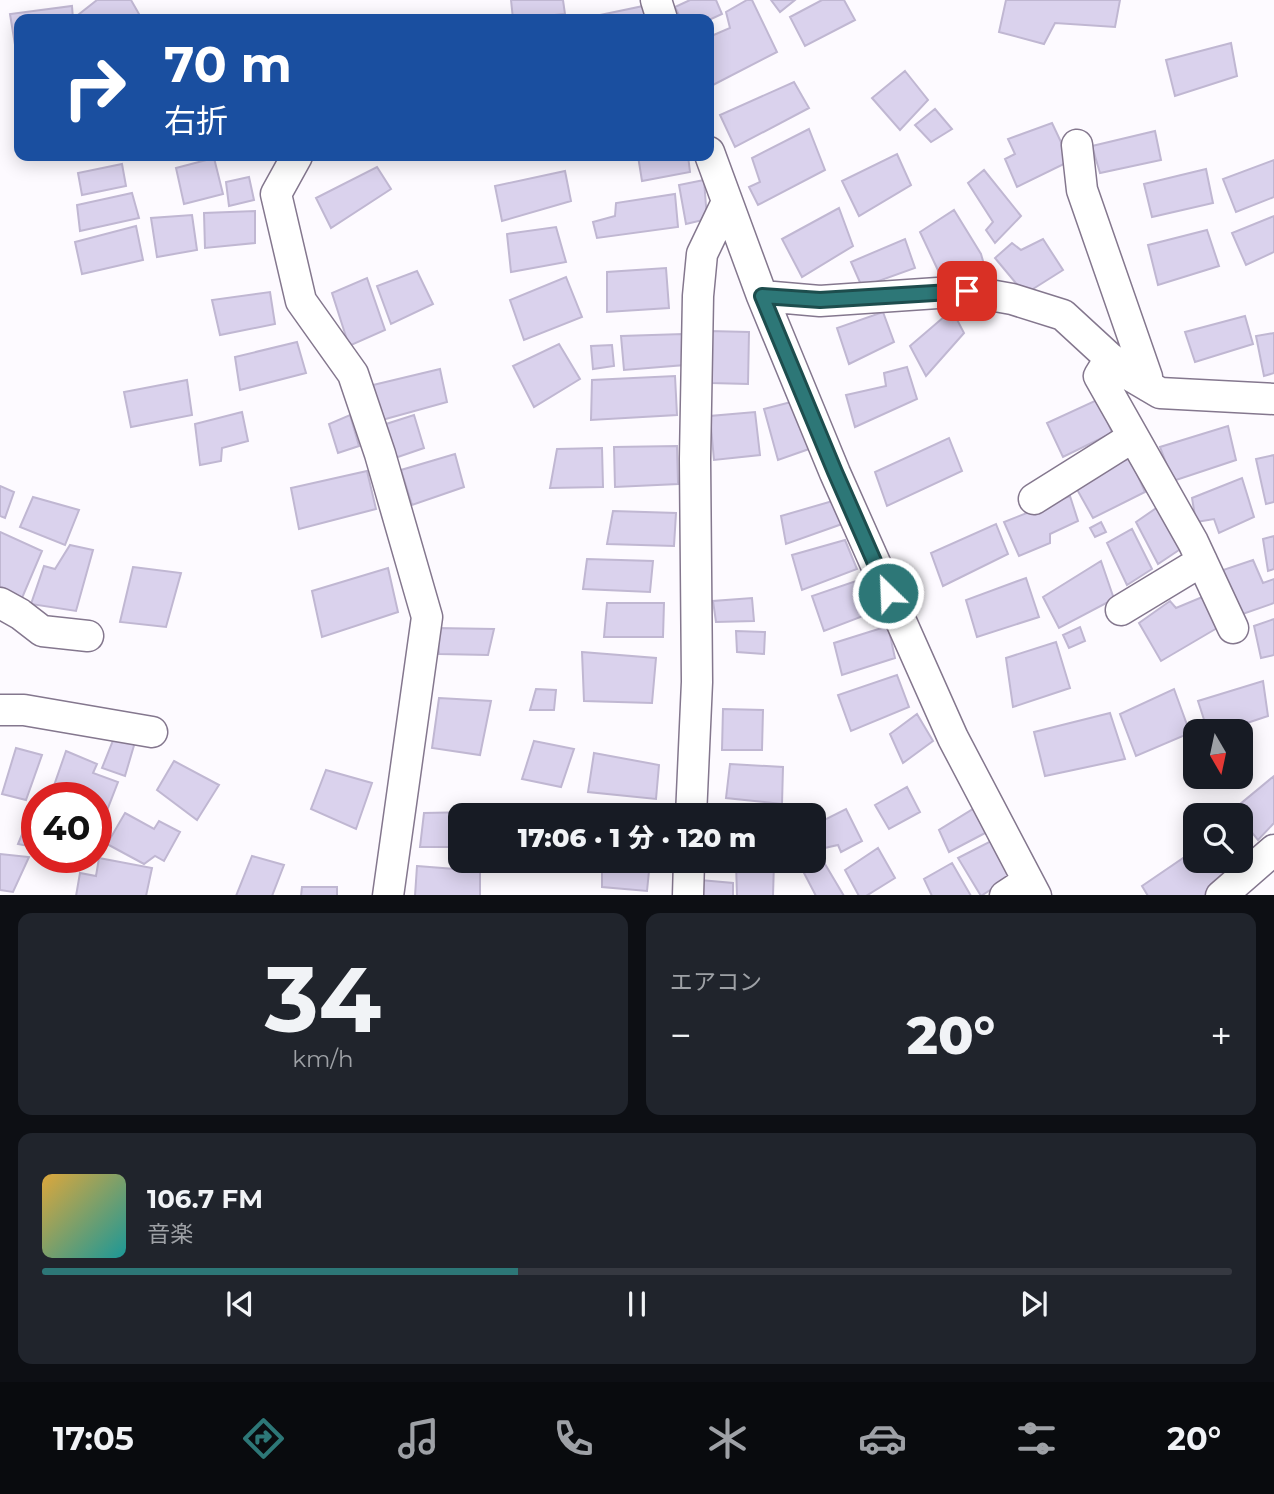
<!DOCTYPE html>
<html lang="ja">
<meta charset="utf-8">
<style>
body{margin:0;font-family:Montserrat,"Noto Sans JP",sans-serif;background:#20242c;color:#f1f3f6;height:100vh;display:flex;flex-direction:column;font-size:26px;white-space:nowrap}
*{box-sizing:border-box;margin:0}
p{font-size:23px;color:#9ea1a6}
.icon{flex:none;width:38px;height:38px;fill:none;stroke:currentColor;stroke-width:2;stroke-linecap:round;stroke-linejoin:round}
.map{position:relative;height:895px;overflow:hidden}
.sheet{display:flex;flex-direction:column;gap:18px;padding:18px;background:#0d0f14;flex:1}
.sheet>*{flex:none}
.guide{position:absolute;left:14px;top:14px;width:700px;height:147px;border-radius:14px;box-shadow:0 4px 18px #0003;background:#1a4fa0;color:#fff;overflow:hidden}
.needle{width:46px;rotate:171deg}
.tools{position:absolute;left:1183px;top:719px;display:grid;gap:14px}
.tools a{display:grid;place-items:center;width:70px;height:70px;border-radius:14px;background:#171b24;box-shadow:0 4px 18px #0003;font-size:35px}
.speed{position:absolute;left:21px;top:782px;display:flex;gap:14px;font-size:35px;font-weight:700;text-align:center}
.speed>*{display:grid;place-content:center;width:91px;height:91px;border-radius:50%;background:#171b24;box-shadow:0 4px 18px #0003;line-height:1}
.speed .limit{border:10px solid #d22;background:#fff;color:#111}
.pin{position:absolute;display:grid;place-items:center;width:60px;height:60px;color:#fff;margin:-30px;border-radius:14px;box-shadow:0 4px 10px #0006}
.me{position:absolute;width:77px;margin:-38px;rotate:336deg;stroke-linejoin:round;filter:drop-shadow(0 0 5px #0008)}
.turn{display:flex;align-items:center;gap:24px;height:147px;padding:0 35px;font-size:32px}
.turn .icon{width:91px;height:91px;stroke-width:2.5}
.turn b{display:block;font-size:49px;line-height:60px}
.big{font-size:52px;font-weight:800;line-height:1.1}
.sheet .card{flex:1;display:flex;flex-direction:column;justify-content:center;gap:10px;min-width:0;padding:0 24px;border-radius:14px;background:#20242c}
.sheet .dial{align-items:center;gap:0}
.dial b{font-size:91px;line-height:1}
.song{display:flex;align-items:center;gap:21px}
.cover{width:84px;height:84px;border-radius:10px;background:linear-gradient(135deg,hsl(40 70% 55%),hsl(180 70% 35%))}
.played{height:7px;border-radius:4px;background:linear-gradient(90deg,#2d7777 40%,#363941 40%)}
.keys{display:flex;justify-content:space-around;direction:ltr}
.heat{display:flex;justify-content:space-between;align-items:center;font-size:38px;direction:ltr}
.sheet .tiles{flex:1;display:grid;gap:18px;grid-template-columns:1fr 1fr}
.card:last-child{grid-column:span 2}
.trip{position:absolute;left:448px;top:803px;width:378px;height:70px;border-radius:14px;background:#171b24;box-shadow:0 4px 18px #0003;font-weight:800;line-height:70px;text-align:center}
.tabs{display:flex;height:112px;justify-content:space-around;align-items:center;background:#090b0e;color:#9ea1a6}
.tabs .icon{width:49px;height:49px}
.tabs .on{color:#2d7777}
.tabs b{font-size:32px;color:#f1f3f6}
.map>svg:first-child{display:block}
.building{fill:#dad2ed;stroke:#c0b7d2;stroke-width:2}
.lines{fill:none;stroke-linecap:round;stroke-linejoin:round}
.minor-casing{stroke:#84778e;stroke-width:33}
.minor{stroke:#fff;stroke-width:30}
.route-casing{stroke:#1d4d4d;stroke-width:18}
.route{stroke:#2d7777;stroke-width:12}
</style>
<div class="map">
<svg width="1274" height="896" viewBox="0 0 1274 896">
<rect width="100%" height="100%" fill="#fdfaff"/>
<path class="building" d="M97,0H131L139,14L133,19H81L78,15Z
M511,0H563L565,14L513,19Z
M690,0H716L722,14L709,20L681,19L675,7Z
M747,0H752L777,52L709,87V37L730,28L726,12Z
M771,0H795L780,12Z
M822,0H844L855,20L805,46L790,17Z
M1006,0H1120L1115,27L1055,23L1044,44L999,32Z
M648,5L651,19H581Z
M72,6L73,19H19V57H17L10,14Z
M1231,43L1237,76L1175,96L1166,60Z
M905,71L928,100L900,130L872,98Z
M794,82L809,108L735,147L720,115Z
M935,109L952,129L931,142L915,125Z
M1052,123L1070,161L1017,187L1005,159L1015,154L1008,139Z
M809,129L825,170L758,205L749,187L760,182L752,158Z
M1155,131L1161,160L1100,173L1092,146Z
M897,154L911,185L859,216L842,181Z
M638,156H688L690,172L642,181Z
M214,158L223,194L184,204L176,168Z
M1274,160V197L1236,212L1223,179Z
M122,164L126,186L82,195L78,173Z
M377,167L391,189L331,228L316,198Z
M1206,169L1213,203L1152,217L1144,184Z
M984,170L1021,216L995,243L986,230L993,222L968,183Z
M565,171L571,201L502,221L495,186Z
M249,177L254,200L229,206L226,182Z
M704,180L707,219L686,224L679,185Z
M132,193L139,218L80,231L77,205Z
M675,194L678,227L597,238L593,222L615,216L616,203Z
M839,208L853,246L802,277L782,239Z
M954,210L981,254L989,282L943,281L920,232Z
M255,211V243L205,248L204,213Z
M192,215L197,250L157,257L151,218Z
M1274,216V252L1246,265L1232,233Z
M136,226L143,260L82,274L75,242Z
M556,227L566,262L511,272L507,234Z
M1207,230L1219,266L1158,285L1148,245Z
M905,239L915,268L862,287L851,262Z
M1043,239L1063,270L1025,294L995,258L1012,243L1021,250Z
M666,268L669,308L607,312V272Z
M417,271L433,304L391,324L377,286Z
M566,277L582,317L524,340L510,300Z
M367,278L385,330L349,346L332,293Z
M270,292L275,324L220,335L212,300Z
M952,310L964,333L926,376L910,346Z
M883,312L894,342L849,364L837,328Z
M1245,316L1253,344L1195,362L1185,332Z
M709,331L749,332L748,384L711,383Z
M1274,333V373L1264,376L1256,336Z
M683,334L685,365L624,370L621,336Z
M297,342L306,373L240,390L235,357Z
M559,344L580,379L534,407L513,366Z
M612,345L614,366L593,369L591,346Z
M907,367L917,399L855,427L846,395L886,386L884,373Z
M440,369L447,402L382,420L373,385Z
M675,376L677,415L591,420L592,380Z
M187,380L192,415L131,427L124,392Z
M1099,399L1112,433L1063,457L1047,423Z
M795,401L809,449L778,460L764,409Z
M242,412L248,441L222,448L221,461L200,465L195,424Z
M755,412L760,455L714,460L710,416Z
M350,415L359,446L338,453L329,424Z
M414,415L424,448L395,458L383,425Z
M1228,426L1236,460L1173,481L1160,447Z
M949,438L962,471L887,506L875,472Z
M677,446L678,484L615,487L614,447Z
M602,448L603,487L550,488L557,449Z
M455,454L464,487L412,505L401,470Z
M1274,455V502L1266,504L1256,459Z
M1130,458L1145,492L1093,518L1074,484Z
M367,471L376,509L299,529L291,488Z
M1242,478L1254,517L1219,533L1214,519L1196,522L1192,498Z
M0,486L14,492L5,518L0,516Z
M1070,496L1078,521L1050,534V543L1019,556L1004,522Z
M33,497L79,510L65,545L20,527Z
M836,500L842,524L786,544L781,516Z
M1165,502L1185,546L1158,564L1136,522Z
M613,511L676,513L674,546L607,544Z
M1101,522L1106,532L1095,537L1090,528Z
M996,524L1008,554L943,586L931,553Z
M1132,529L1152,569L1127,585L1107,543Z
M0,532L42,551L22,598L0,590Z
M1274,536V569L1268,571L1263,539Z
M845,540L857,569L802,590L792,555Z
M70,545L93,550L76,611L31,604L44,566L55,569Z
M587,559L653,561L650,592L583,589Z
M1253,560L1263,583L1274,579V603L1237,616L1220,571Z
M1101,561L1114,599L1059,628L1043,597Z
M133,567L181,573L166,627L120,622Z
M388,568L398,612L322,637L312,591Z
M1026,578L1039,617L977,637L966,600Z
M859,580L871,613L824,631L812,596Z
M1207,595L1224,624L1161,661L1139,623L1170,601L1176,608Z
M752,598L754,621L716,622L713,601Z
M607,603H664L663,637H604Z
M1274,619V655L1261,658L1254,626Z
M888,626L895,658L842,675L834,643Z
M1080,627L1085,641L1069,648L1063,635Z
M437,628L494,629L488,655L439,654Z
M736,631L765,632L764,654L737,652Z
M1056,642L1070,688L1013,707L1006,658Z
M582,652L656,658L652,703L584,701Z
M897,675L909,707L851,731L838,695Z
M1263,681L1268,716L1220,732H1208L1198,701Z
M536,689L556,690L554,710H530Z
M1174,689L1190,733L1136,756L1120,714Z
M439,698L491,701L480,755L432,748Z
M723,709L763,710L762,750H722Z
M1110,713L1125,759L1045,776L1034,732Z
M917,714L933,741L903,763L890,734Z
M114,738L135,742L125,776L102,768Z
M534,741L574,749L561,787L522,779Z
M16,748L42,755L26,800L2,794Z
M66,751L97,764L93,773L118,782L106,813L96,810V798L50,797Z
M594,753L659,765L656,799L588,792Z
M174,761L219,785L197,820L157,790Z
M730,764L783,767L782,804L726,798Z
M326,770L372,783L356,829L311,809Z
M1274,776V823L1258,840L1241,819V816H1238L1233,810Z
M907,787L920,812L889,829L875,805Z
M626,804L656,806V816H627Z
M846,809L862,841L841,852L838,845L820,849L814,835V825Z
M973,809L987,832L949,852L939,830Z
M472,812V816H460V847H420L424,813Z
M125,813L154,829L159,821L180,832L164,861L155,856L144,864L107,844Z
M25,827L37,828L34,847L18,844Z
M995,839L1013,875L981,896L958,858Z
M1241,847L1250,860L1205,896H1148L1142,886L1195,850V861H1241Z
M878,848L895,878L866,896H859L845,870Z
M0,854L29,857L13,892L0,890Z
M252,856L284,865L272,896H236Z
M99,858L152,868L146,896H76L80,873L96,876Z
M822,859L844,896H816L803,871Z
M602,861H650L647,891L602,887Z
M774,862L773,896H737L736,863Z
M952,863L971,896H932L924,879Z
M417,866L480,871V896H415Z
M700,880L733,883V896H699Z
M302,887H337V896H301Z"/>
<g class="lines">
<g class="minor-casing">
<path id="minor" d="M656,0L662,19
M1077,145L1082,190L1147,377L1148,386
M709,152L762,296L835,473L953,738L1036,896
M297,156L276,194L301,301L353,374L380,454L427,617L388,896
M762,296L820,301L967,291L1012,299L1063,315L1126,373L1160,393L1274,399
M1110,358L1099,376L1193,542L1233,628
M1034,499L1133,437
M0,603L20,614L42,631L88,636
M1121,610L1202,561
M0,710H24L152,732
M691,816L697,682L695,459L698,296L702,254L727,202
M688,896L689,861
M1005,896L1028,881
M1221,896L1274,850"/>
</g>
<use href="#minor" class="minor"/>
</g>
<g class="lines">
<g class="route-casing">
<path id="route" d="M888,593L835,472L762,296L820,300L967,291"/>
</g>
<use href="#route" class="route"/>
</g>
</svg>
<div class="tools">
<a><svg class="needle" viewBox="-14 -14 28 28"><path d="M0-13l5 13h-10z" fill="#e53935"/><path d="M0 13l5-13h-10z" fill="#9ea1a6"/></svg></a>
<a><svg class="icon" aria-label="search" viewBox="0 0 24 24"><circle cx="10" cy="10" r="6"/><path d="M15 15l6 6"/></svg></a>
</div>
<div class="speed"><div class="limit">40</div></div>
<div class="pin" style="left:967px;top:291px;background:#d93025"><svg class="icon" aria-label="arrive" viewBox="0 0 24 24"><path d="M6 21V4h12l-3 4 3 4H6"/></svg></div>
<svg class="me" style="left:888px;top:593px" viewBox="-20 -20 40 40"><circle r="17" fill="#2d7777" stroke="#fff" stroke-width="3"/><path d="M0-11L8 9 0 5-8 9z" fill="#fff"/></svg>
<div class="trip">17:06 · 1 分 · 120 m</div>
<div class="guide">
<div class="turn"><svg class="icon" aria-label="right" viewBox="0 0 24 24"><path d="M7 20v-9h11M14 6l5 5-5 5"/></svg><div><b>70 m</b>右折</div></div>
</div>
</div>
<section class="sheet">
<div class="tiles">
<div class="card dial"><b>34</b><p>km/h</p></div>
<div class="card"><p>エアコン</p>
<div class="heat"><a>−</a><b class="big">20°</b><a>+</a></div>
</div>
<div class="card">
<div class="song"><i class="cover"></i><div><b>106.7 FM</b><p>音楽</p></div></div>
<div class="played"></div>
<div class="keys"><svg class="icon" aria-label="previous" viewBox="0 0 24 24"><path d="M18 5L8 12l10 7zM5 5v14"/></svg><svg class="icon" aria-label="pause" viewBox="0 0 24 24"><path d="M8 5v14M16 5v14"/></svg><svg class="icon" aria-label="next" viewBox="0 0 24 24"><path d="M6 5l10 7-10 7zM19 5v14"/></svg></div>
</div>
</div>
</section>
<nav class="tabs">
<b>17:05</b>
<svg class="icon on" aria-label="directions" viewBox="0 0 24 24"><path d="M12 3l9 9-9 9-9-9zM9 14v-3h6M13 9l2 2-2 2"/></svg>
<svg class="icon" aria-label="music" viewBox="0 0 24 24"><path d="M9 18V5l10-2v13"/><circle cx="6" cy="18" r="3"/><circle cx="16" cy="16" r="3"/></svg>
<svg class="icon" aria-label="phone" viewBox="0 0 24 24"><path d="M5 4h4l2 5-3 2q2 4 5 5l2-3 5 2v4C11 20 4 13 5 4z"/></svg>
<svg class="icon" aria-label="climate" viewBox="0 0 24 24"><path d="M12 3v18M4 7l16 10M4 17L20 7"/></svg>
<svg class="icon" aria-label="car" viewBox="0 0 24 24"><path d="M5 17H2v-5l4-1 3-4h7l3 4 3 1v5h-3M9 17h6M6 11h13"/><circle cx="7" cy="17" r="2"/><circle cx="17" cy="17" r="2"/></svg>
<svg class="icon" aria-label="filters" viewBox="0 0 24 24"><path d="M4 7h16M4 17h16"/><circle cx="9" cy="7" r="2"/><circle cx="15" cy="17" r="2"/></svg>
<b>20°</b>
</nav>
